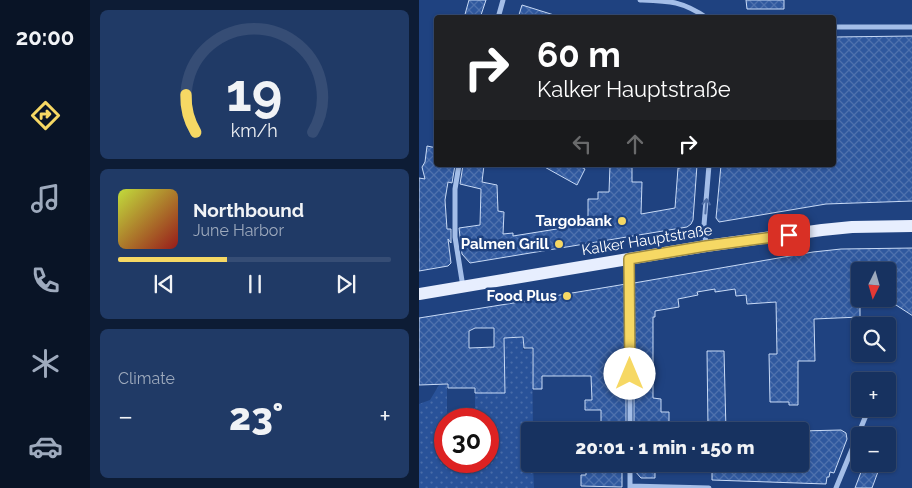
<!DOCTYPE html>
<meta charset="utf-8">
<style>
body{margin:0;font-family:Raleway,sans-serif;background:#203a66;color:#f1f3f6;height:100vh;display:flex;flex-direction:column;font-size:19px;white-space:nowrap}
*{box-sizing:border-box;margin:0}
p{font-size:16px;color:#9eaabd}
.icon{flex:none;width:28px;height:28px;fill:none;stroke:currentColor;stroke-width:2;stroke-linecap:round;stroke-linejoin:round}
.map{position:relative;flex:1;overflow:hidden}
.details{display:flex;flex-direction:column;gap:10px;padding:10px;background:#0d1c35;width:329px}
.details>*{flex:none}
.hud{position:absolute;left:15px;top:15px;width:402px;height:152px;border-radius:5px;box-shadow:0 1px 4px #0004,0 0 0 1px #364d75;background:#202124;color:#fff;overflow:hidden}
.needle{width:32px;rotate:185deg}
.buttons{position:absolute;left:432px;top:262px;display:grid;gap:10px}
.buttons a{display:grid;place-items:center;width:45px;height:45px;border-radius:5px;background:#173260;box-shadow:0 1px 4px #0004,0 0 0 1px #364d75;font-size:25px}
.speed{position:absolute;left:15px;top:408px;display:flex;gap:10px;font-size:25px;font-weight:700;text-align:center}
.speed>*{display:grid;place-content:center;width:65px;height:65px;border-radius:50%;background:#173260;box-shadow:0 1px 4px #0004,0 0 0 1px #364d75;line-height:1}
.speed .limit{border:8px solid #d22;background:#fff;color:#111}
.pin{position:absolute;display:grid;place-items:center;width:42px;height:42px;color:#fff;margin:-21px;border-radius:10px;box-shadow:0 2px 8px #0006}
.me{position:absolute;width:55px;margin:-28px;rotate:0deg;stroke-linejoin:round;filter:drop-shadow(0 0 4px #0008)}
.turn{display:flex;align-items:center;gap:18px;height:105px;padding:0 20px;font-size:22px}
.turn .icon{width:65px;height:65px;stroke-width:2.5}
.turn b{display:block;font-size:35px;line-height:42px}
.lanes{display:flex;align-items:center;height:48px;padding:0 20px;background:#0003;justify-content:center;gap:25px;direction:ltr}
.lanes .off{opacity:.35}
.big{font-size:38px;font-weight:800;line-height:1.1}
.details .widget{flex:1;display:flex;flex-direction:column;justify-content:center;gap:8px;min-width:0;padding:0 18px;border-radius:8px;background:#203a66}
.details .dial{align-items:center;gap:0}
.dial svg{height:130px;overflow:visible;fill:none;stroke:#364d75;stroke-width:7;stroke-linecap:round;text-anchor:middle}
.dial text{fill:#f1f3f6;stroke:none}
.song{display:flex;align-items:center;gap:15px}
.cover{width:60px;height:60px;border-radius:8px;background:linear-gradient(135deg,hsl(70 70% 55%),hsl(0 70% 35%))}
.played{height:5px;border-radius:2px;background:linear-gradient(90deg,#f6d864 40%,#364d75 40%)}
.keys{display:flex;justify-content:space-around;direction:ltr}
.heat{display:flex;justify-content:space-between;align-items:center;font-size:28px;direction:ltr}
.trip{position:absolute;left:102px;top:422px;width:288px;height:50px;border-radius:5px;background:#173260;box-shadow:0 1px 4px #0004,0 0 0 1px #364d75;font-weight:800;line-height:50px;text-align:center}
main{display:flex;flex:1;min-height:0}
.menu{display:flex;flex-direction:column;width:90px;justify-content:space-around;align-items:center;background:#091426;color:#9eaabd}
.menu .icon{width:35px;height:35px}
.menu .on{color:#f6d864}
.menu b{font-size:22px;color:#f1f3f6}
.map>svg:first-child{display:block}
.park{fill:url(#park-dots);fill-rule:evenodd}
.building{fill:url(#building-cross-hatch);stroke:#c8daf6;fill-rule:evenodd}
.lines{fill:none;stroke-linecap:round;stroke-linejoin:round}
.minor{stroke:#a4bee8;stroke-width:5}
.primary{stroke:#e7eefe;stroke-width:12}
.oneway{stroke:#4e6da4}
.route-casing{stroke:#a08c41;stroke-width:12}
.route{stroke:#f6d864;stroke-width:9}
.poi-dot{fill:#f6d864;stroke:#1f4280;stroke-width:2}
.labels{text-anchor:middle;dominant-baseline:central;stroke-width:5;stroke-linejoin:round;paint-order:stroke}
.poi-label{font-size:15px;font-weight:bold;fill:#fff;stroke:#1f4280;text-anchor:end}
.street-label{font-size:15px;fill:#fff;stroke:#1f4280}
</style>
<main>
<nav class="menu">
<b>20:00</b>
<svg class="icon on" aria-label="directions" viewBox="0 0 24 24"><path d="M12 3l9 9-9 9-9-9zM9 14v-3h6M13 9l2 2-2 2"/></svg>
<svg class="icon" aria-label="music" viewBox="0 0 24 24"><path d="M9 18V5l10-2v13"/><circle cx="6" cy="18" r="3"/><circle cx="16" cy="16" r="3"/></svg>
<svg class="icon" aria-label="phone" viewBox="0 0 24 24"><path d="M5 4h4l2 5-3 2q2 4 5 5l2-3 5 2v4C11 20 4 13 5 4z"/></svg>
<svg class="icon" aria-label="climate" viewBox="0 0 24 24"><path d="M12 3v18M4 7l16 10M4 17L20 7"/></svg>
<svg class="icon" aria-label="car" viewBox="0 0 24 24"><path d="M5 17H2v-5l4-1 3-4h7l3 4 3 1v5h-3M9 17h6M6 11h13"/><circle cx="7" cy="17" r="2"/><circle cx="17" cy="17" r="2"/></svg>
</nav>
<section class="details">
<div class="widget dial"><svg viewBox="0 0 100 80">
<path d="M14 69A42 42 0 1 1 86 69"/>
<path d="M14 69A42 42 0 0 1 8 46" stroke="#f6d864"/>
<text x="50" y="56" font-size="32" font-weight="700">19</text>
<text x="50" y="72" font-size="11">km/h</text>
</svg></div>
<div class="widget">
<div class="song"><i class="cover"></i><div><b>Northbound</b><p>June Harbor</p></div></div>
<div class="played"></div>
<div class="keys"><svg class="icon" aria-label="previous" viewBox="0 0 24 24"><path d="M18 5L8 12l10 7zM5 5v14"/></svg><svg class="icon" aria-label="pause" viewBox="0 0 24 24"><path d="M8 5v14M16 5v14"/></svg><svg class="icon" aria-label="next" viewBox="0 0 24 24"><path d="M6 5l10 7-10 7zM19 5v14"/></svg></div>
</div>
<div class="widget"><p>Climate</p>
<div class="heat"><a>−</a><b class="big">23°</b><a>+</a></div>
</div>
</section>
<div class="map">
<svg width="494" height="488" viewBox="0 0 494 488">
<defs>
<pattern id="park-dots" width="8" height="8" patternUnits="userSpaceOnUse" patternTransform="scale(1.25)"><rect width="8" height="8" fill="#295299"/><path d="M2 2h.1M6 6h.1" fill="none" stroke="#496ca8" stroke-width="1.8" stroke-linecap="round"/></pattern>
<pattern id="building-cross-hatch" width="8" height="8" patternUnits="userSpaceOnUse" patternTransform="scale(1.25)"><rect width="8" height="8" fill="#2f589e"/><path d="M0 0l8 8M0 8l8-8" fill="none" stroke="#4e71ad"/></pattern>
</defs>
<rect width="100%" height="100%" fill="#1f4280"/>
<path class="park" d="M85,338H104V350L113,349L114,431H111V464H114L115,488H0V404L11,400L20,385H28V418H56V393L85,392ZM26,419H69V461H26Z"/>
<path class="building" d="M50,0H67L61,18H45Z
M327,0H365V9H328Z
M103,5L135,15V18H99Z
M494,36V201L407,204L300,222L297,218L302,165H415V37Z
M8,146L18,148V165H36L33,183L29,182L26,200L28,229H32V243L29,239L32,263L29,266L0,271V178L6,179L3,167L6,162Z
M44,165H65L63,182L78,185L79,211L85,212L84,234L94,233V236L169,224V199H179V192H190L191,165H213V182H223L222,214L256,208L259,168H261V165H278L274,220L272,224L268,227L51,263L43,254L40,228L61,225L62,189L41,184Z
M122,165H158L166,169L158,185Z
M494,248V316L477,305L469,306V271H441V317L395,319L396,361H379V405H370V402H351L350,354H358L357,302L328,304L327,295L317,296L316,289L296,292V289L278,292L279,295L259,299L260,307L236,311V317H234V398L242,399V412H250V431H215V283L394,252L422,249Z
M207,284V431H182V410H166V400H173L172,376H123V389H114V348H105L104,337L85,338L86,393H56V388H29V384L0,385V318L107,301L109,298L111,300ZM56,328H75V347L50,348V331Z
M288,351H305L307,431H292V428H289Z
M42,409H56V418H42Z
M422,430L427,433L428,439L415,473L411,472L410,477H408L407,484L293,480V464H381V431Z
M186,464H203V487L162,486V475H167V468H186Z
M215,464H236V478H222L215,470Z
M445,464L460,469L453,488H436Z"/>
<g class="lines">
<path class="minor" d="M221,0C251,1 263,1 288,18
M79,18L84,0
M415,27H494
M40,165L36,189V237L44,287
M287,246L285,225L290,165
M211,259V431
M211,464V488
M211,486L290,488
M417,488L448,413"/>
<path class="primary" d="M0,294L287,246L403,230L433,227L494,226"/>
</g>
<defs><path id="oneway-shaft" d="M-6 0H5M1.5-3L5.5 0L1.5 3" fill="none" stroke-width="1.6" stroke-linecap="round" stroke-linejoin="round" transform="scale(1.25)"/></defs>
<use class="oneway" href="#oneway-shaft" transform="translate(287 206) rotate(-85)"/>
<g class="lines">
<g class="route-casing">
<path id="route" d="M211,374L210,259L287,246L370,235"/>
</g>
<use href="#route" class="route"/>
</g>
<g class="poi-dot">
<circle cx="203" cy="221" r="5"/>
<circle cx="140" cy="244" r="5"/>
<circle cx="148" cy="296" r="5"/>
</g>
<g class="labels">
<g class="poi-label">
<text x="193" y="221">Targobank</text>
<text x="130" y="244">Palmen Grill</text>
<text x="138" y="296">Food Plus</text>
</g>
<g class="street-label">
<text transform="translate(228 240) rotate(-9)">Kalker Hauptstraße</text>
</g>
</g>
</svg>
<div class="buttons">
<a><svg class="needle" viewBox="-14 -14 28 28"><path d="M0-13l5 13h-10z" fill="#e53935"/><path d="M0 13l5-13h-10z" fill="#9eaabd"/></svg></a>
<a><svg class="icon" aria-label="search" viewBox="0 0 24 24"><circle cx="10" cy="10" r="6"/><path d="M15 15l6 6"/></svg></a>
<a>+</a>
<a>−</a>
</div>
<div class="speed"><div class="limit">30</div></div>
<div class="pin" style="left:370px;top:235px;background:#d93025"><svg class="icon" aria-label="arrive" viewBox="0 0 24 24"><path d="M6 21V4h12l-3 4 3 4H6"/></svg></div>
<svg class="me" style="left:211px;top:374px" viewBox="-20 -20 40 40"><circle r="19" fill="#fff"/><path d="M0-13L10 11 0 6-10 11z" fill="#f6d864"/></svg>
<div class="trip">20:01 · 1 min · 150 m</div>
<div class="hud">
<div class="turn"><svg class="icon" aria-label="right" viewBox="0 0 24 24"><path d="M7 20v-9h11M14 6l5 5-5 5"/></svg><div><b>60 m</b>Kalker Hauptstraße</div></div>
<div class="lanes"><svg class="icon off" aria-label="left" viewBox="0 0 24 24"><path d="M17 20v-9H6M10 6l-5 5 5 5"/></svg><svg class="icon off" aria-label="ahead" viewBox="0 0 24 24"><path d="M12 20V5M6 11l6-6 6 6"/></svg><svg class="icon" aria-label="right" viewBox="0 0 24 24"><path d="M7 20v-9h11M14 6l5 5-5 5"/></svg></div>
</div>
</div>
</main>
